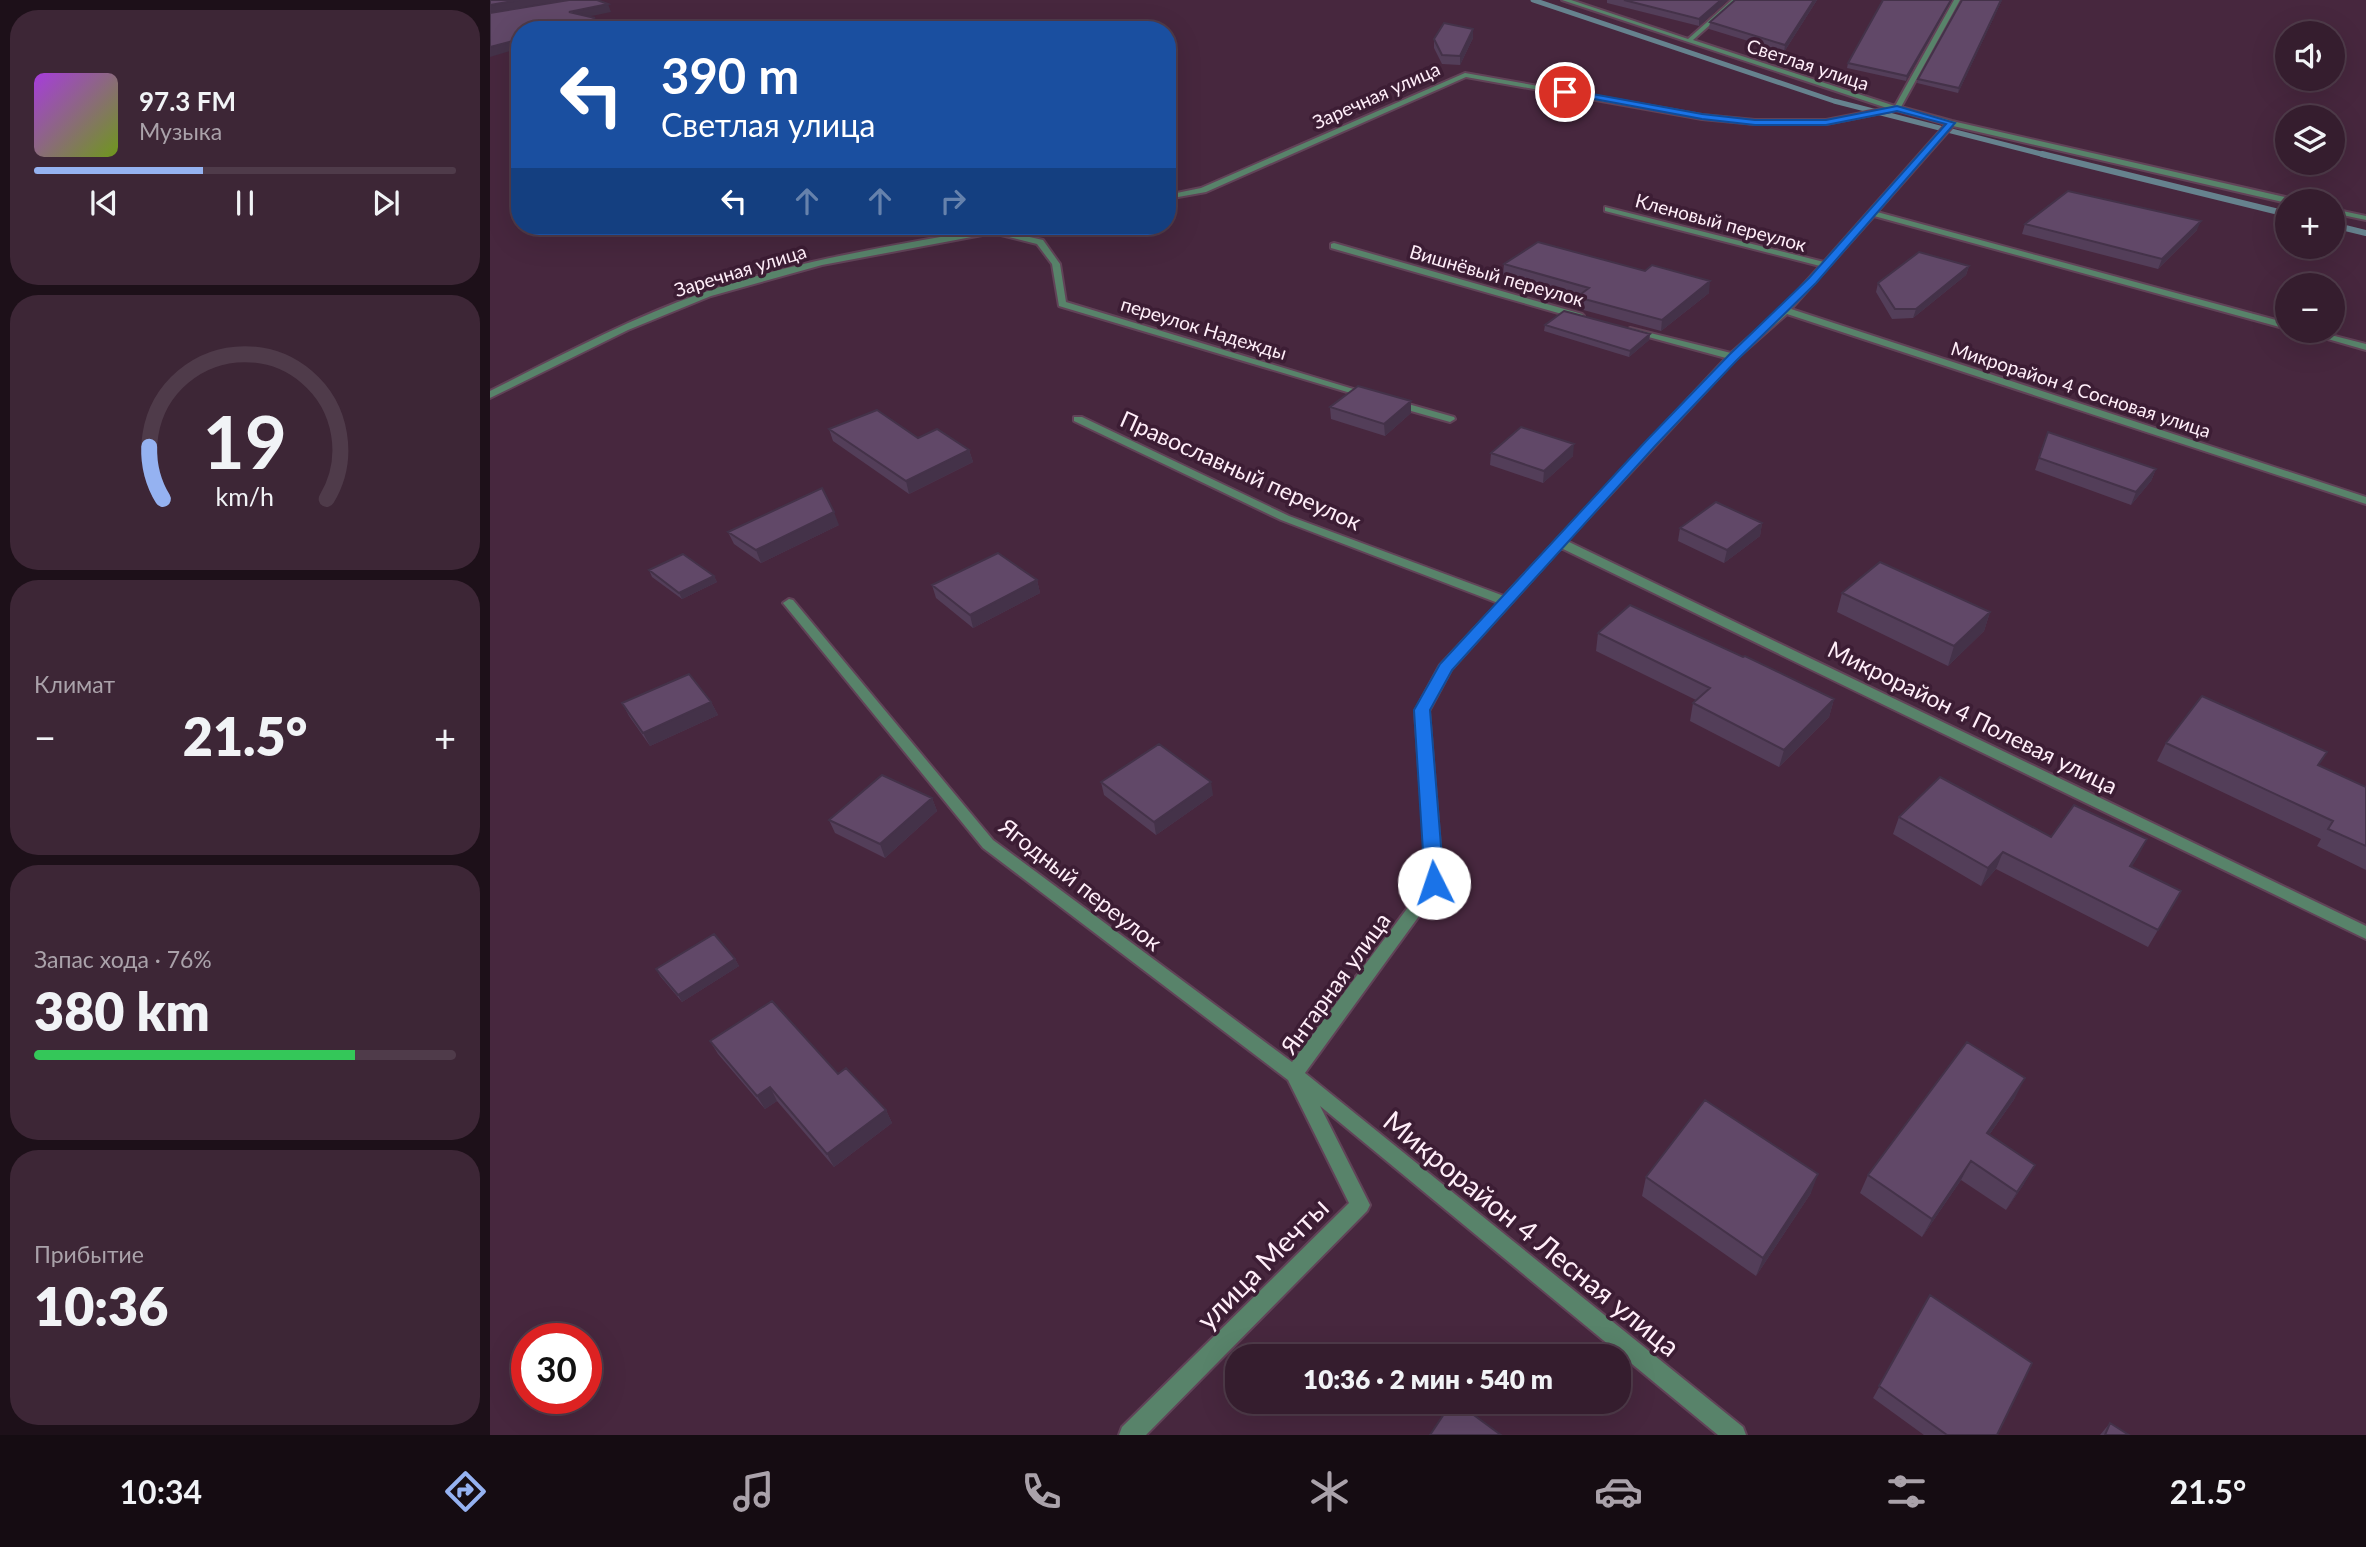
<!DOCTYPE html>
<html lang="ru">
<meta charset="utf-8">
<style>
body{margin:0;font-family:Lato,sans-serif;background:#3d2636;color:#f1f3f6;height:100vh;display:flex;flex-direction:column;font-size:26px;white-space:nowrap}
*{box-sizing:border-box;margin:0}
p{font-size:23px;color:#aaa2aa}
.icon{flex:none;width:38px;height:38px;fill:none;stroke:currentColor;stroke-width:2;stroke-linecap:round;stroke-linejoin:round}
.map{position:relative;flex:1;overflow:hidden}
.details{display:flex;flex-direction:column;gap:10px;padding:10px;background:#1d1019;width:490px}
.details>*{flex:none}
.hud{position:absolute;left:21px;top:21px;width:665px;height:214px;border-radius:28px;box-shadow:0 7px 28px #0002,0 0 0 2px #4f3b4a;background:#1a4fa0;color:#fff;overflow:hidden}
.buttons{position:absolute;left:1785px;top:21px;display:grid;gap:14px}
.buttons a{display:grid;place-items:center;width:70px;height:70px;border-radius:50%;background:#351d2e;box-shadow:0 7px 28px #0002,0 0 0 2px #4f3b4a;font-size:35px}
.speed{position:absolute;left:21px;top:1323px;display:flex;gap:14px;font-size:35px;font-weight:700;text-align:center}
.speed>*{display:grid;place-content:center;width:91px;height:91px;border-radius:50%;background:#351d2e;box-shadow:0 7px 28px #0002,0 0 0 2px #4f3b4a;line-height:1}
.speed .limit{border:10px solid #d22;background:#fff;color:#111}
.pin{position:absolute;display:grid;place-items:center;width:60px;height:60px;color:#fff;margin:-30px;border:4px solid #fff;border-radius:50%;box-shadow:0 2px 7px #0007}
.me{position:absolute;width:77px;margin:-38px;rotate:356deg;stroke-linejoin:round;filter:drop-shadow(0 0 5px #0008)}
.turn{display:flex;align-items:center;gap:24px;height:147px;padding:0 35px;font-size:32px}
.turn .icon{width:91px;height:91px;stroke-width:2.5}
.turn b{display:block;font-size:49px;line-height:60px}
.lanes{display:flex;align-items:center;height:66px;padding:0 35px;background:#0003;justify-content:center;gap:35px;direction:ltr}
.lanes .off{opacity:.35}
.big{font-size:52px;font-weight:800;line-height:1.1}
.details .tile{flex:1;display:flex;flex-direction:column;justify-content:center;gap:10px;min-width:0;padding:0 24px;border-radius:28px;background:#3d2636}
.details .dial{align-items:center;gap:0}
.dial svg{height:182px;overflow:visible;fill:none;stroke:#4f3b4a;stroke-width:7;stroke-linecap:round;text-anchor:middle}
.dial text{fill:#f1f3f6;stroke:none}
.song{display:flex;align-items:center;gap:21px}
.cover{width:84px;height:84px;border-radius:10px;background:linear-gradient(135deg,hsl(280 70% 55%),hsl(80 70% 35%))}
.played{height:7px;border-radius:4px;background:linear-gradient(90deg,#95b2f1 40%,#4f3b4a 40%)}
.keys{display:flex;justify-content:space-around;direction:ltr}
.heat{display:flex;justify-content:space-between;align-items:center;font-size:38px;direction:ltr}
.charge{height:10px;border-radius:5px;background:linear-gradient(90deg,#34c759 76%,#4f3b4a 0)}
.trip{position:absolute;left:735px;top:1344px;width:406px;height:70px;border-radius:28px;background:#351d2e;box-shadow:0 7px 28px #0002,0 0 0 2px #4f3b4a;font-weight:800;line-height:70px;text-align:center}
.dock{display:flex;height:112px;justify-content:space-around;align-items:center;background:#150c12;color:#aaa2aa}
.dock .icon{width:49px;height:49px}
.dock .current{color:#95b2f1}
.dock b{font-size:32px;color:#f1f3f6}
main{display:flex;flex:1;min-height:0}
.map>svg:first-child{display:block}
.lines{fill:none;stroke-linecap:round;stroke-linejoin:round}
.stream-far1{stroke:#66828e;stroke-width:5}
.stream{stroke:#66828e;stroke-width:6}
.minor-casing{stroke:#614358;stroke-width:4}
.minor{fill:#58836a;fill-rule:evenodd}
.wall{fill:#533e59}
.shaded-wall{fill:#443249}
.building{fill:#614868;stroke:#443249;stroke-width:2}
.route{fill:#1a73e8;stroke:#114b97;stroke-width:2}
.labels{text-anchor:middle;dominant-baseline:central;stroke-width:7;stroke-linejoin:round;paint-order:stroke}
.far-street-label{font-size:19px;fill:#ffeef9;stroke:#3c1d34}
.street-label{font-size:23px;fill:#ffeef9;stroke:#3c1d34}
.near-street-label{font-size:28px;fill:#ffeef9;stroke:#3c1d34}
</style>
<main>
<section class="details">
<div class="tile">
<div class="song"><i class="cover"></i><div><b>97.3 FM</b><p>Музыка</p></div></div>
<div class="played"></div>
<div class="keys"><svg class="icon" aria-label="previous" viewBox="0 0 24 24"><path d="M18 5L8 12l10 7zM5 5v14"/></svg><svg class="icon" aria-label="pause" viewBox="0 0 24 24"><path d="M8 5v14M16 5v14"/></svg><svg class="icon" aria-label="next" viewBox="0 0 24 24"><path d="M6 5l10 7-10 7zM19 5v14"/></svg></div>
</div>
<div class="tile dial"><svg viewBox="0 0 100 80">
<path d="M14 69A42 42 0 1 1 86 69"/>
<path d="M14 69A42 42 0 0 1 8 46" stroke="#95b2f1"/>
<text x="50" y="56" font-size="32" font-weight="700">19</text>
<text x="50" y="72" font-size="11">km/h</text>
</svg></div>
<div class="tile"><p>Климат</p>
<div class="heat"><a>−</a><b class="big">21.5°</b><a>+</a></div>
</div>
<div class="tile"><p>Запас хода · 76%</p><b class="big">380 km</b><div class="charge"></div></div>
<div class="tile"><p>Прибытие</p><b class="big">10:36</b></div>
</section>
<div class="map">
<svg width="1876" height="1435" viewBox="0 0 1876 1435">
<rect width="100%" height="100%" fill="#47273e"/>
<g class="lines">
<path class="stream-far1" d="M1043,0L1344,101L1559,156"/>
<path class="stream" d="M1552,154L1797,214
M1843,225L1876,233"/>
<g class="minor-casing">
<path id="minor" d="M1072,0H1081L1198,39L1242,0H1248L1203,40L1405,106L1464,0H1470L1411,107L1462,121L1804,199L1805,201L1797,203L1463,126L1387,212L1797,323V329L1384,216L1301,309L1876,497V504L1297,314L1246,359L1077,541L1876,926V939L1071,548L961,670L939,711L953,883L815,1073L1253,1427L1256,1435H1228L830,1106L877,1199L880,1205L877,1211L656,1435H629L632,1427L859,1203L798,1080L493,848L293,603L299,599L303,600L503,840L802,1062L937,882L925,711L950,665L1008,603L791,520L584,421V417H592L799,516L1014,596L1236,358L1140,332V328L1241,353L1292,308L1330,266L1115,211V207L1334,262L1456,124L1406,110L1336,124H1265L1212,119L976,77L716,192L677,199V195L711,188L975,73L1212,115L1265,120H1336L1397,108Z
M1843,209L1876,216V220L1843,213Z
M513,226H530L513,231L553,240L570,264L576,302L883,395L878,398L874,397L569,306L562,264L547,244L503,233L332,265L221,296L138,330L0,398V391C70,356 139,319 212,293C310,259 413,244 513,226Z
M844,243L1092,314L1094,316L1086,318L841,248V244Z
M1810,331H1825L1876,344V350Z
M904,400L964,417L965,419L960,422L900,405V401Z"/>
</g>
<use href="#minor" class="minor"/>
</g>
<path class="wall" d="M1117,0H1238L1209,26L1117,3Z
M1245,0H1327L1294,52L1219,29L1220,22Z
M1393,0H1462L1416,81L1357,68L1358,63Z
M1512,0L1468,93L1427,83L1428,79Z
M983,29V38L970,65L952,64L944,48V39Z
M1535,224L1707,230L1668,269L1532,234Z
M1014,264L1219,293L1171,331L1086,308L1088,296L1013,275Z
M1479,266L1476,275L1423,318L1402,319L1386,292L1388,283Z
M1055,325L1160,334L1159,340L1139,357L1054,331Z
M840,407L921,413L895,436L841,419Z
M339,429L428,438L479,450L483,462L419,494L343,441Z
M1558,432L1666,469L1661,481L1641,505L1545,470Z
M1001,453L1083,456L1053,483L1000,465Z
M1272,523L1270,536L1234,563L1188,541L1190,528Z
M349,525L271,563L244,544L238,532Z
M159,570L224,576L227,582L192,599L162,577Z
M547,580L550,593L483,628L446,598L442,585Z
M1352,593L1500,612L1494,631L1458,666L1347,612Z
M1108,633L1344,699L1339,717L1289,767L1200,721L1203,703L1206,700L1106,651Z
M221,702L228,715L160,746L139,716L132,703Z
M1676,743L1828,766L1876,787V870L1827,846L1831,839L1667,761Z
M611,782L723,795L666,835L614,795Z
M442,798L447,811L395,858L345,833L339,820Z
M1409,817L1561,837L1657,839L1641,867L1691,891L1658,947L1506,869L1491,886L1403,834Z
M245,959L249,966L192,1002L170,976L166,969Z
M220,1041L348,1074L396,1110L402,1123L344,1167L287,1101L275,1109L228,1054Z
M1525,1098L1499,1135L1534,1184L1516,1210L1471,1180L1432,1237L1370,1193L1378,1175Z
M1156,1177L1321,1193L1266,1276L1152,1196Z
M1440,1295L1507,1435H1434L1383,1398Z
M1620,1423L1639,1435H1610Z"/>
<path class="shaded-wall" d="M29,0H83L0,13V5Z
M1231,0H1238L1209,26V19Z
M1324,0H1327L1294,52L1295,45Z
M1461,0H1462L1416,81L1417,76Z
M1511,0H1512L1468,93L1469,88Z
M118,4L121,12L82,20L79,12Z
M105,18L108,26L95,30H62Z
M983,29V38L970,65V56Z
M30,39V48L0,57V47Z
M1711,221L1707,230L1668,269L1672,259Z
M1479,266L1476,275L1423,318L1426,309Z
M1220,281L1219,293L1171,331L1172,320Z
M1160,334L1159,340L1139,357L1140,351Z
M921,401V413L895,436L894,424Z
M1084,444L1083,456L1053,483L1054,471Z
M479,450L483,462L419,494L416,481Z
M1666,469L1661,481L1641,505L1646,492Z
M344,512L349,525L271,563L266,550Z
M1272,523L1270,536L1234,563L1237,550Z
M224,576L227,582L192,599L189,593Z
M547,580L550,593L483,628L480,615Z
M1500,612L1494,631L1458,666L1464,646Z
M1344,699L1339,717L1289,767L1294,750Z
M221,702L228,715L160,746L153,733Z
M721,782L723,795L666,835L664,822Z
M442,798L447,811L395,858L390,844Z
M1657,839L1648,857L1631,884L1640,866Z
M1513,852L1506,869L1491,886L1498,868Z
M245,959L249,966L192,1002L188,995Z
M1535,1078L1525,1098L1487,1152L1497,1133Z
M280,1087L287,1101L275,1109L267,1096Z
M396,1110L402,1123L344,1167L337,1154Z
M1481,1161L1471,1180L1432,1237L1442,1219Z
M1545,1165L1534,1184L1516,1210L1527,1192Z
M1328,1174L1321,1193L1266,1276L1273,1258Z"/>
<path class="building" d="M0,0H29L0,5Z
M79,0H107L118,4L79,12L105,18L62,30H30V39L0,47V13Z
M1134,0H1231L1209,19Z
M1245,0H1324L1295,45L1220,22Z
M1393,0H1461L1417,76L1358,63Z
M1472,0H1511L1469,88L1428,79Z
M954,23L983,29L970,56L952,55L944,39Z
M1578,191L1711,221L1672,259L1535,224Z
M1048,242L1155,271L1162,265L1220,281L1172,320L1087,297L1099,288L1014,264Z
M1429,252L1479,266L1426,309H1405L1388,283Z
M1074,311L1160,334L1140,351L1055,325Z
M868,386L921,401L894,424L840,407Z
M387,410L428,438L447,429L479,450L416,481L339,429Z
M1031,427L1084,444L1054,471L1001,453Z
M1558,432L1666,469L1646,492L1549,458Z
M332,488L344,512L266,550L238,532Z
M1226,502L1272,523L1237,550L1190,528Z
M508,553L547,580L480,615L442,585Z
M193,554L224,576L189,593L159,570Z
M1390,562L1500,612L1464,646L1352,593Z
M1140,605L1253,657L1255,656L1344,699L1294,750L1203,703L1220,688L1108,633Z
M199,674L221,702L153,733L132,703Z
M1712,696L1837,752L1828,765L1876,787V846L1838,829L1843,821L1676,743Z
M669,744L721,782L664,822L611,782Z
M392,775L442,798L390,844L339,820Z
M1450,777L1561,837L1584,805L1657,839L1640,866L1691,891L1668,930L1513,852L1498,868L1409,817Z
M224,934L245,959L188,995L166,969Z
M282,1001L348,1074L356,1068L396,1110L337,1154L280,1087L267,1096L220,1041Z
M1477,1042L1535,1078L1497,1133L1545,1165L1527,1192L1481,1161L1442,1219L1378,1175Z
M1215,1100L1328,1174L1273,1258L1156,1177Z
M1440,1295L1542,1363L1507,1435H1457L1389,1386Z
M962,1402H966L1011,1435H940Z
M1620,1423L1639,1435H1615Z"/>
<path class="route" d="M1075,89L1212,114L1265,120H1336L1407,106L1465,123L1326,283L1247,360L1165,446L962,670L940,710L954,883L951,888H938L935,883L924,710L950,664L1156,441L1239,355L1319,278L1456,124L1407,111L1336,125H1265L1212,119L1072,93Z"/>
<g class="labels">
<g class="far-street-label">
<text transform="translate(1318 64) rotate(18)">Светлая улица</text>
<text transform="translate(886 95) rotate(-24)">Заречная улица</text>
<text transform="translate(1231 222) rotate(15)">Кленовый переулок</text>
<text transform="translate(250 270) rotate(-17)">Заречная улица</text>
<text transform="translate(1007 275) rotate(16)">Вишнёвый переулок</text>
<text transform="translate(714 328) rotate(17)">переулок Надежды</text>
<text transform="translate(1591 389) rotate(18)">Микрорайон 4 Сосновая улица</text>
</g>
<g class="street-label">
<text transform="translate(751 470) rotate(24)">Православный переулок</text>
<text transform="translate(1483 717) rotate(26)">Микрорайон 4 Полевая улица</text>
<text transform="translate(591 884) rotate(38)">Ягодный переулок</text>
<text transform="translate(845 983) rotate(-54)">Янтарная улица</text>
</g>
<g class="near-street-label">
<text transform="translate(1042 1233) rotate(39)">Микрорайон 4 Лесная улица</text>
<text transform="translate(772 1263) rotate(-45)">улица Мечты</text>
</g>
</g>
</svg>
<div class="buttons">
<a><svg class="icon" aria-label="sound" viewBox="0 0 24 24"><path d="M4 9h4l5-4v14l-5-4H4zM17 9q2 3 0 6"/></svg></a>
<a><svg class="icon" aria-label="layers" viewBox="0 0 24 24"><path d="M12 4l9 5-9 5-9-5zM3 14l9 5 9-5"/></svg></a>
<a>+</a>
<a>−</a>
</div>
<div class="speed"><div class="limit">30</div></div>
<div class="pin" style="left:1075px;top:92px;background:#d93025"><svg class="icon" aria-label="arrive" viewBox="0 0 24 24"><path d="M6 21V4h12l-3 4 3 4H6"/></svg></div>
<svg class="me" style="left:944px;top:883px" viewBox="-20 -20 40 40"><circle r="19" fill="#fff"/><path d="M0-13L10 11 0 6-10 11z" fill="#1a73e8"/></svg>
<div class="trip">10:36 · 2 мин · 540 m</div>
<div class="hud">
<div class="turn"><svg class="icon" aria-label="left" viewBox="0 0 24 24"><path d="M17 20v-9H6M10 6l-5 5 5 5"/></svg><div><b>390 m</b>Светлая улица</div></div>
<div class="lanes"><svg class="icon" aria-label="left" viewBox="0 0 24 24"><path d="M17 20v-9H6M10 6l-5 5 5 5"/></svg><svg class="icon off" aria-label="ahead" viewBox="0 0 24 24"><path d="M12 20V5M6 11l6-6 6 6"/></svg><svg class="icon off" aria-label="ahead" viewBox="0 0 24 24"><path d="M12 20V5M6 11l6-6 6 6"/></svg><svg class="icon off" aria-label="right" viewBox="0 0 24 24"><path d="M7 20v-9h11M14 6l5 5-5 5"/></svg></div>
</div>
</div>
</main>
<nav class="dock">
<b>10:34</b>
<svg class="icon current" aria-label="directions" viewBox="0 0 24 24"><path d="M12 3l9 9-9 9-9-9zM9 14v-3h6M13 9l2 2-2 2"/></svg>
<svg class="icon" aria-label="music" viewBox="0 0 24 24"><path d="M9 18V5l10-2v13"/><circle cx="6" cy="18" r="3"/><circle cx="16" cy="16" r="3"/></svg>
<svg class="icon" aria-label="phone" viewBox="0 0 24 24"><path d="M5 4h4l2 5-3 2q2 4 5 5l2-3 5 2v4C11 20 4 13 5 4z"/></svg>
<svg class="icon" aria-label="climate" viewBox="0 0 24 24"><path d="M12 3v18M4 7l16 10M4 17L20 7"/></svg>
<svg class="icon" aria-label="car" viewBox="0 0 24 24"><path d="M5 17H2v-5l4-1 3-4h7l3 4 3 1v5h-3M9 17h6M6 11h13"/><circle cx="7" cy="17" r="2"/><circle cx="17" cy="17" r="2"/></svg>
<svg class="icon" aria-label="filters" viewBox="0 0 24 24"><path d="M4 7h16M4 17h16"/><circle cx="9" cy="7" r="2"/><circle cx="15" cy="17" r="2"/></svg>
<b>21.5°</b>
</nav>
